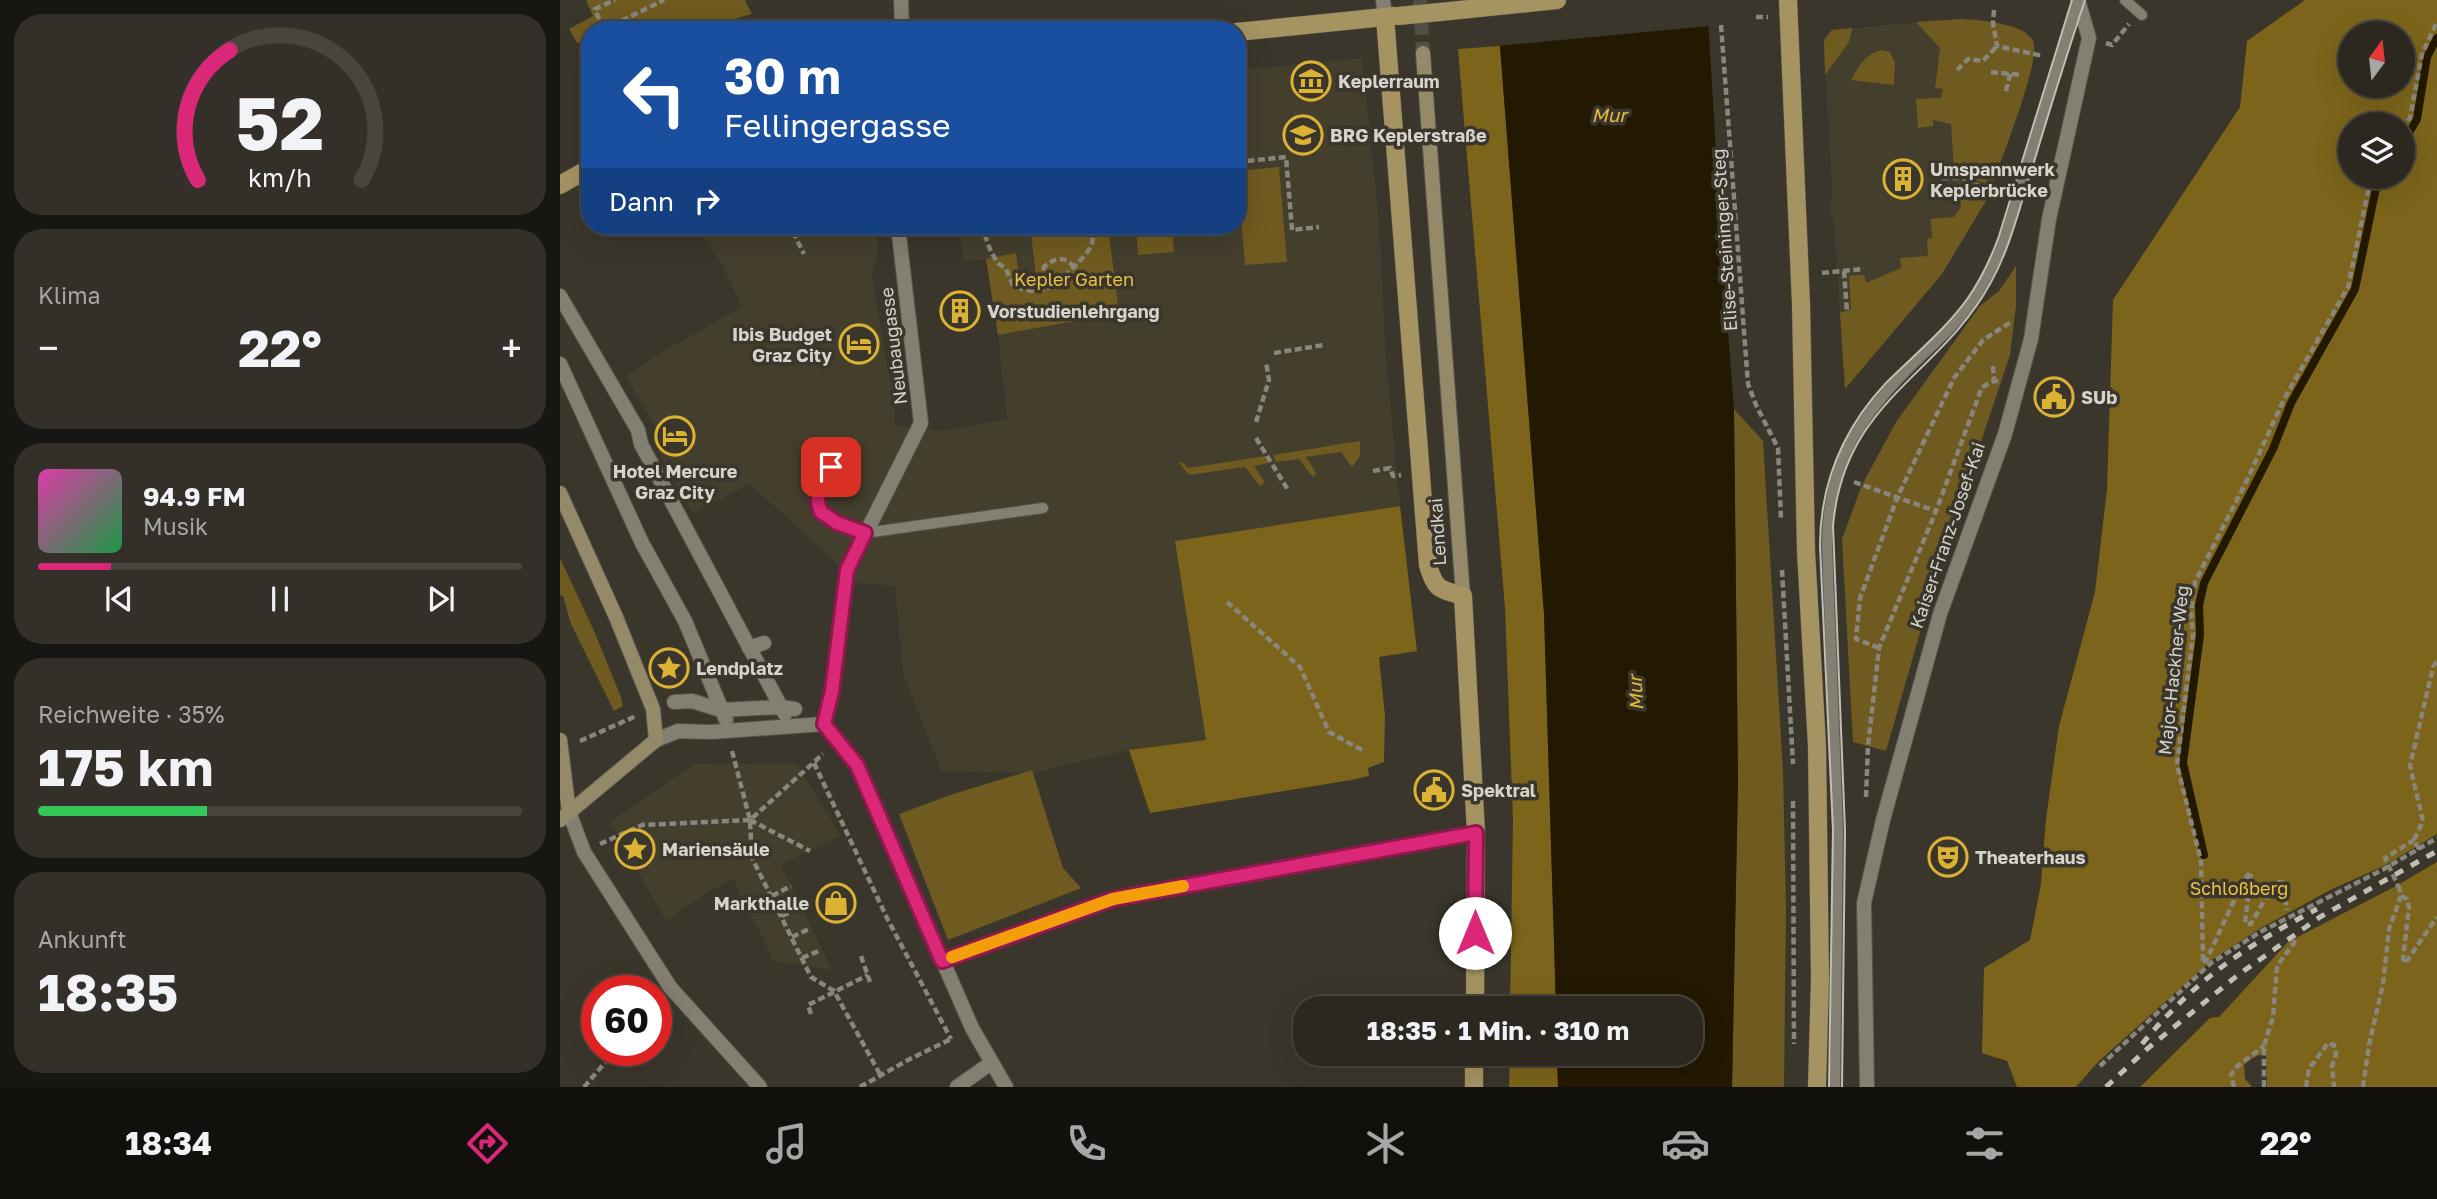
<!DOCTYPE html>
<html lang="de">
<meta charset="utf-8">
<style>
body{margin:0;font-family:"Golos Text",sans-serif;background:#343029;color:#f1f3f6;height:100vh;display:flex;flex-direction:column;font-size:26px;white-space:nowrap}
*{box-sizing:border-box;margin:0}
p{font-size:23px;color:#a6a6a5}
.icon{flex:none;width:38px;height:38px;fill:none;stroke:currentColor;stroke-width:2;stroke-linecap:round;stroke-linejoin:round}
.map{position:relative;flex:1;overflow:hidden}
.details{display:flex;flex-direction:column;gap:14px;padding:14px;background:#181612;width:560px}
.details>*{flex:none}
.top-card{position:absolute;left:21px;top:21px;width:665px;height:214px;border-radius:28px;box-shadow:0 7px 28px #0002,0 0 0 2px #48443e;background:#1a4fa0;color:#fff;overflow:hidden}
.needle{width:46px;rotate:15deg}
.buttons{position:absolute;left:1778px;top:21px;display:grid;gap:14px}
.buttons a{display:grid;place-items:center;width:77px;height:77px;border-radius:50%;background:#2c2820;box-shadow:0 7px 28px #0002,0 0 0 2px #48443e;font-size:35px}
.speed{position:absolute;left:21px;top:975px;display:flex;gap:14px;font-size:35px;font-weight:700;text-align:center}
.speed>*{display:grid;place-content:center;width:91px;height:91px;border-radius:50%;background:#2c2820;box-shadow:0 7px 28px #0002,0 0 0 2px #48443e;line-height:1}
.speed .limit{border:10px solid #d22;background:#fff;color:#111}
.pin{position:absolute;display:grid;place-items:center;width:60px;height:60px;color:#fff;margin:-30px;border-radius:14px;box-shadow:0 4px 10px #0006}
.me{position:absolute;width:77px;margin:-38px;rotate:0deg;stroke-linejoin:round;filter:drop-shadow(0 0 5px #0008)}
.turn{display:flex;align-items:center;gap:24px;height:147px;padding:0 28px;font-size:32px}
.turn .icon{width:91px;height:91px;stroke-width:2.5}
.turn b{display:block;font-size:49px;line-height:60px}
.then{display:flex;align-items:center;height:66px;padding:0 28px;background:#0003;gap:14px;font-size:26px}
.big{font-size:52px;font-weight:700;line-height:1.1}
.details .tile{flex:1;display:flex;flex-direction:column;justify-content:center;gap:10px;min-width:0;padding:0 24px;border-radius:28px;background:#343029}
.details .dial{align-items:center;gap:0}
.dial svg{height:182px;overflow:visible;fill:none;stroke:#48443e;stroke-width:7;stroke-linecap:round;text-anchor:middle}
.dial text{fill:#f1f3f6;stroke:none}
.song{display:flex;align-items:center;gap:21px}
.cover{width:84px;height:84px;border-radius:10px;background:linear-gradient(135deg,hsl(320 70% 55%),hsl(140 70% 35%))}
.played{height:7px;border-radius:4px;background:linear-gradient(90deg,#db2777 15%,#48443e 15%)}
.keys{display:flex;justify-content:space-around;direction:ltr}
.heat{display:flex;justify-content:space-between;align-items:center;font-size:38px;direction:ltr}
.charge{height:10px;border-radius:5px;background:linear-gradient(90deg,#34c759 35%,#48443e 0)}
.trip{position:absolute;left:733px;top:996px;width:410px;height:70px;border-radius:28px;background:#2c2820;box-shadow:0 7px 28px #0002,0 0 0 2px #48443e;font-weight:700;line-height:70px;text-align:center}
.menu{display:flex;height:112px;justify-content:space-around;align-items:center;background:#12100d;color:#a6a6a5}
.menu .icon{width:49px;height:49px}
.menu .selected{color:#db2777}
.menu b{font-size:32px;color:#f1f3f6}
main{display:flex;flex:1;min-height:0}
.map>svg:first-child{display:block}
.built{fill:#443e2d}
.green{fill:#6f5b20}
.forest{fill:#7c641a;fill-rule:evenodd}
.water{fill:#231900}
.pier{fill:#3a362b}
.lines{fill:none;stroke-linecap:round;stroke-linejoin:round}
.stream{stroke:#231900;stroke-width:8}
.secondary-tunnel{stroke:#514e43;stroke-width:14;stroke-dasharray:14 7;stroke-linecap:butt}
.lane-casing{stroke:#57544a;stroke-width:12}
.street-casing{stroke:#57544a;stroke-width:16}
.secondary-casing{stroke:#57544a;stroke-width:16}
.primary-casing{stroke:#57544a;stroke-width:19}
.path{stroke:#89867d;stroke-width:4.5;stroke-dasharray:7 3.5;stroke-linecap:butt}
.lane{stroke:#837f72;stroke-width:10}
.street{stroke:#837f72;stroke-width:14}
.secondary{stroke:#948a6a;stroke-width:14}
.primary{stroke:#a59462;stroke-width:18}
.tram{stroke:#c1beb7;stroke-width:2}
.rail{stroke:#c1beb7;stroke-width:5;stroke-dasharray:9 9;stroke-linecap:butt}
.primary-bridge-casing{stroke:#57544a;stroke-width:19;stroke-linecap:butt}
.path-bridge{stroke:#89867d;stroke-width:4.5;stroke-dasharray:7 3.5;stroke-linecap:butt}
.primary-bridge{stroke:#a59462;stroke-width:18}
.route-casing{stroke:#8e194d;stroke-width:18}
.route{stroke:#db2777;stroke-width:12}
.slow{stroke:#f59e0b;stroke-width:12}
.labels{text-anchor:middle;dominant-baseline:central;stroke-width:7;stroke-linejoin:round;paint-order:stroke}
.poi-label{font-size:18px;font-weight:bold;fill:#d5d3cc;stroke:#3a362b;text-anchor:start}
.street-label{font-size:18px;fill:#d5d3cc;stroke:#3a362b}
.park-label{font-size:18px;fill:#ecc243;stroke:#3a362b}
.water-label{font-size:19px;font-style:italic;fill:#e7bd3c;stroke:#3a362b}
</style>
<main>
<section class="details">
<div class="tile dial"><svg viewBox="0 0 100 80">
<path d="M14 69A42 42 0 1 1 86 69"/>
<path d="M14 69A42 42 0 0 1 28 12" stroke="#db2777"/>
<text x="50" y="56" font-size="32" font-weight="700">52</text>
<text x="50" y="72" font-size="11">km/h</text>
</svg></div>
<div class="tile"><p>Klima</p>
<div class="heat"><a>−</a><b class="big">22°</b><a>+</a></div>
</div>
<div class="tile">
<div class="song"><i class="cover"></i><div><b>94.9 FM</b><p>Musik</p></div></div>
<div class="played"></div>
<div class="keys"><svg class="icon" aria-label="previous" viewBox="0 0 24 24"><path d="M18 5L8 12l10 7zM5 5v14"/></svg><svg class="icon" aria-label="pause" viewBox="0 0 24 24"><path d="M8 5v14M16 5v14"/></svg><svg class="icon" aria-label="next" viewBox="0 0 24 24"><path d="M6 5l10 7-10 7zM19 5v14"/></svg></div>
</div>
<div class="tile"><p>Reichweite · 35%</p><b class="big">175 km</b><div class="charge"></div></div>
<div class="tile"><p>Ankunft</p><b class="big">18:35</b></div>
</section>
<div class="map">
<svg width="1877" height="1087" viewBox="0 0 1877 1087">
<rect width="100%" height="100%" fill="#3a362b"/>
<path class="built" d="M1383,20L1375,88L1417,93L1471,73L1427,199L1382,274L1285,389L1274,223L1269,208L1272,194L1264,41L1272,30Z
M802,58L819,221L825,344L840,506L616,541L646,740L569,750L473,773L381,771L343,673L335,586L298,583L190,484L133,514L92,440L97,430L66,376L97,355L182,307L160,261L137,226H316L318,249L312,274L335,409L334,425L383,431L447,419L438,335L426,259L404,261L399,226H677V70Z
M237,763L281,836L221,865L272,970L213,961L199,930L185,908L174,879L151,890L106,921L50,822L134,764Z"/>
<path class="green" d="M26,0H185L192,14L135,30H30V38L17,43L9,29L33,16Z
M1402,19C1419,20 1465,23 1473,41C1482,59 1440,162 1432,186L1407,177L1381,174V169H1394L1391,124L1373,120V126L1358,128L1356,99L1381,98L1383,89L1375,88L1380,48L1356,22Z
M1292,28L1289,42L1265,75L1264,40L1272,30Z
M1322,50L1330,52L1335,63L1334,85L1291,80C1298,67 1306,53 1322,50Z
M719,167L727,262L685,265L677,171Z
M1398,182L1427,199L1382,274L1285,389L1280,313L1291,309L1289,276L1304,275L1306,283L1341,268L1340,258L1368,256L1367,239L1372,238L1371,219L1394,217L1401,207Z
M470,226H548L559,313L438,335L426,259L456,253L459,277L476,275Z
M576,226H612L614,252L578,255Z
M1456,266V306L1450,355L1378,570L1326,751L1293,742L1282,539L1302,485L1336,422L1420,306L1439,291Z
M1174,409L1203,441L1223,771L1226,909L1224,1087H1172L1178,781Z
M800,441V456L792,467L781,452L746,457L756,473L753,477L739,459L716,462L713,455Z
M706,456L708,463L694,466L704,481L702,486L698,484L685,467L629,475L619,463L622,462L628,468Z
M0,558L35,633L61,697L63,706L54,711L11,624L3,596L0,595Z
M472,770L503,868L521,888L388,940L339,814L390,795Z"/>
<path class="forest" d="M1745,0H1877V834L1824,866L1772,889L1701,928L1653,959L1538,1062L1516,1087H1457L1447,1061L1422,1053L1424,968L1470,940L1481,884L1486,819L1499,726L1535,592L1547,489L1553,300L1680,107L1687,41ZM1790,33H1843V86H1790ZM1843,124V177H1790V124Z
M940,46L984,613L996,1008H950L953,820L945,608L898,49Z
M840,506L857,651L819,657L825,716L824,762L808,768L809,776L791,780L590,813L569,750L646,740L615,541Z
M1877,862V1087H1707L1706,1055C1697,1054 1691,1059 1684,1065L1685,1079L1692,1087H1580L1650,1018L1659,1017L1728,942L1836,886Z
M950,1054H997L998,1087H949Z"/>
<path class="water" d="M942,0H1147L1162,254L1174,409L1178,781L1172,1087H998L997,1054H1130V1008H996L984,613L940,46Z"/>
<path class="pier" d="M939,0H1150L1157,113L1150,26L936,46Z"/>
<g class="lines">
<path class="stream" d="M1843,143L1857,119L1867,57L1877,38
M1644,855L1623,763L1640,635L1639,605L1644,583L1713,449L1731,403L1795,289L1816,188L1822,177"/>
<path class="secondary-tunnel" d="M860,0L863,53"/>
<g class="lane-casing">
<path id="lane" d="M1565,0L1582,15
M271,467C261,483 254,494 261,512L277,523L305,533L483,508
M1275,1087L1278,831L1267,546C1267,470 1294,424 1346,371C1368,349 1391,330 1409,305C1425,283 1436,260 1446,234L1518,0"/>
</g>
<g class="street-casing">
<path id="street" d="M341,0L342,30
M823,0L825,17
M0,296L78,430L81,444L221,707L235,709
M0,364L82,543L125,621L166,720
M189,648L204,643
M114,702L132,701L161,710L221,707L225,714
M264,724L272,691L287,571L361,423L338,226
M264,724L297,764L412,1028L446,1087
M96,740L118,731L151,732L264,724
M9,812L24,852L110,987L200,1087
M382,961L553,899L916,833
M397,1087L431,1063
M1307,1087L1304,903L1323,820L1380,614L1445,434L1471,339L1489,219L1529,38L1518,0"/>
</g>
<g class="secondary-casing">
<path id="secondary" d="M863,53L903,596
M0,493L56,617L93,709L96,740L0,820
M0,740L9,812"/>
</g>
<g class="primary-casing">
<path id="primary" d="M1228,0L1241,304L1246,551L1257,746L1260,979L1257,1087
M880,12L997,0
M825,17L868,565C875,590 879,589 903,596L916,833L915,1008
M677,32L834,16
M0,185L30,168
M914,1087V1054"/>
</g>
<path class="path" d="M1434,10L1433,23L1437,46L1483,56
M1196,17H1208
M1161,25L1188,384L1196,405L1218,448L1221,519
M43,29L35,9L55,0
M43,30L104,0
M1546,43L1552,45L1569,24
M1397,70L1408,59L1423,61L1437,46
M1431,72L1461,75
M1446,91L1450,74
M1843,130L1850,118L1862,54L1877,22
M677,162L726,157L732,230L759,227
M1382,178H1399L1440,194
M427,226L423,230L431,252L438,263L446,269L453,285C481,299 496,286 516,265C521,259 530,251 532,243C533,238 533,231 533,226
M233,232L244,254
M1284,271L1287,312
M1262,273L1304,269
M482,291L484,267C494,258 504,255 514,267
M714,353L764,345
M1433,366L1434,381
M696,422L709,380L706,362
M696,438L728,490
M813,471L830,468L833,476L841,475
M1294,482L1376,511
M1222,570L1233,764
M667,602L740,667L769,732L802,750
M1319,648L1296,639L1300,598L1337,498L1394,378L1423,340L1451,322
M20,741L76,716
M172,751L190,820L192,858L251,977L274,991L321,1076
M254,763L327,918L391,1039
M1306,797L1308,746L1319,648L1376,511L1422,387L1434,381H1440
M1233,801L1234,1044
M190,820L250,851
M40,844L82,825L190,820L263,754
M1859,849L1854,840L1863,821L1850,766L1873,667L1877,661
M212,896L231,886
M1841,896L1847,899L1849,907L1843,959L1846,962
M222,916L241,907
M232,937L251,928
M301,956L310,982
M242,958L261,950
M1643,961L1641,861L1617,765L1633,634L1631,612L1635,582L1688,478L1724,399L1788,287L1810,182L1813,177
M1643,961H1646L1684,879L1691,872L1685,923L1691,924L1705,899L1719,882L1723,883L1727,910
M1846,962L1877,917
M251,1014L248,1005L308,975
M1540,1066L1651,963L1700,932L1824,869L1877,838
M24,1087L56,1050
M300,1087L348,1060L393,1038
M1674,1087L1671,1075L1675,1068L1704,1046
M1704,1087V1046L1713,1017L1717,966L1734,943L1735,938
M1746,1087L1749,1069L1768,1043L1774,1045L1776,1054L1772,1066L1774,1087
M1803,1087L1809,1045L1823,984L1829,929L1841,896L1840,890"/>
<use href="#lane" class="lane"/>
<use href="#street" class="street"/>
<use href="#secondary" class="secondary"/>
<use href="#primary" class="primary"/>
<path class="tram" d="M1269,1087L1273,830L1260,546C1260,483 1283,429 1326,383C1354,355 1385,330 1408,298C1421,279 1431,258 1439,236L1512,0
M1282,1087L1285,831L1273,526C1284,399 1380,377 1431,282C1450,248 1459,209 1471,172C1488,115 1506,57 1525,0"/>
<path class="rail" d="M1582,1044C1635,980 1684,947 1757,909
M1546,1087L1587,1049L1678,975L1760,917L1877,851"/>
<g class="primary-bridge-casing">
<path id="primary-bridge" d="M838,16L880,12"/>
</g>
<path class="path-bridge" d="M1840,890L1825,858L1854,840"/>
<use href="#primary-bridge" class="primary-bridge"/>
</g>
<g class="lines">
<g class="route-casing">
<path id="route" d="M271,467C261,483 253,493 261,512L277,523L305,533L287,570L272,691L264,724L297,765L382,961L553,899L916,833L915,933"/>
</g>
<use href="#route" class="route"/>
<path class="slow" d="M392,957L553,899L623,886"/>
</g>
<defs>
<g id="museum-ring" transform="scale(2.0125)"><circle r="9.5" fill="#3a362b" stroke="#dbb233" stroke-width="1.5"/><path d="M0-6L6-3V-2H-6V-3ZM-5-1h2V3h-2ZM-1-1h2V3h-2ZM3-1h2V3H3ZM-6 4H6V6H-6Z" fill="#dbb233"/></g>
<g id="school-ring" transform="scale(2.0125)"><circle r="9.5" fill="#3a362b" stroke="#dbb233" stroke-width="1.5"/><path d="M0-5L7-2L0 1L-7-2ZM-4 1L0 2.5L4 1V4Q0 6-4 4Z" fill="#dbb233"/></g>
<g id="building-ring" transform="scale(2.0125)"><circle r="9.5" fill="#3a362b" stroke="#dbb233" stroke-width="1.5"/><path d="M-4-6H4V6H1V3H-1V6H-4ZM-2.5-4.3h1.7v1.8h-1.7ZM.8-4.3h1.7v1.8H.8ZM-2.5-1h1.7V.8h-1.7ZM.8-1h1.7V.8H.8Z" fill="#dbb233"/></g>
<g id="hotel-ring" transform="scale(2.0125)"><circle r="9.5" fill="#3a362b" stroke="#dbb233" stroke-width="1.5"/><path d="M-6-4.5h1.5V1H6V5H4.5V3h-9V5H-6ZM-4 0a1.8 1.8 0 1 1 3.6 0ZM.5 0V-2.5h3Q6-2.5 6 0Z" fill="#dbb233"/></g>
<g id="civic-ring" transform="scale(2.0125)"><circle r="9.5" fill="#3a362b" stroke="#dbb233" stroke-width="1.5"/><path d="M-.6-6.5H3V-4.5H.6V-3L4-1V1h2V6H-6V1h2V-1L-.6-3ZM-1.2 2.5V6h2.4V2.5Z" fill="#dbb233"/></g>
<g id="sight-ring" transform="scale(2.0125)"><circle r="9.5" fill="#3a362b" stroke="#dbb233" stroke-width="1.5"/><path d="M0-6L1.8-2.2L6-1.7L2.9 1.2L3.7 5.4L0 3.3L-3.7 5.4L-2.9 1.2L-6-1.7L-1.8-2.2Z" fill="#dbb233"/></g>
<g id="theatre-ring" transform="scale(2.0125)"><circle r="9.5" fill="#3a362b" stroke="#dbb233" stroke-width="1.5"/><path d="M-5-5.5Q0-4 5-5.5V0Q5 5 0 6Q-5 5-5 0ZM-3.3-2.5H-1v1.5H-3.3ZM1-2.5H3.3v1.5H1ZM-2.8 1Q0 5.5 2.8 1Z" fill="#dbb233"/></g>
<g id="shop-ring" transform="scale(2.0125)"><circle r="9.5" fill="#3a362b" stroke="#dbb233" stroke-width="1.5"/><path d="M-5-2.5h2.3a2.7 3.5 0 0 1 5.4 0H5L5.5 6h-11ZM-1.5-2.5h3a1.5 2.3 0 0 0-3 0Z" fill="#dbb233"/></g>
</defs>
<g fill-rule="evenodd">
<use href="#museum-ring" x="751" y="81"/>
<use href="#school-ring" x="743" y="135"/>
<use href="#building-ring" x="1343" y="179"/>
<use href="#building-ring" x="400" y="311"/>
<use href="#hotel-ring" x="299" y="344"/>
<use href="#civic-ring" x="1494" y="397"/>
<use href="#hotel-ring" x="115" y="436"/>
<use href="#sight-ring" x="109" y="668"/>
<use href="#civic-ring" x="874" y="790"/>
<use href="#sight-ring" x="75" y="849"/>
<use href="#theatre-ring" x="1388" y="857"/>
<use href="#shop-ring" x="276" y="903"/>
</g>
<g class="labels">
<g class="poi-label">
<text x="778" y="81">Keplerraum</text>
<text x="770" y="135">BRG Keplerstraße</text>
<text x="1370" y="169">Umspannwerk<tspan x="1370" dy="21">Keplerbrücke</tspan></text>
<text x="427" y="311">Vorstudienlehrgang</text>
<text x="272" y="334" text-anchor="end">Ibis Budget<tspan x="272" dy="21">Graz City</tspan></text>
<text x="1521" y="397">SUb</text>
<text x="115" y="471" text-anchor="middle">Hotel Mercure<tspan x="115" dy="21">Graz City</tspan></text>
<text x="136" y="668">Lendplatz</text>
<text x="901" y="790">Spektral</text>
<text x="102" y="849">Mariensäule</text>
<text x="1415" y="857">Theaterhaus</text>
<text x="249" y="903" text-anchor="end">Markthalle</text>
</g>
<g class="street-label">
<text transform="translate(1164 240) rotate(-94)">Elise-Steininger-Steg</text>
<text transform="translate(333 346) rotate(-97)">Neubaugasse</text>
<text transform="translate(877 532) rotate(-94)">Lendkai</text>
<text transform="translate(1387 535) rotate(-71)">Kaiser-Franz-Josef-Kai</text>
<text transform="translate(1613 670) rotate(-84)">Major-Hackher-Weg</text>
</g>
<g class="park-label">
<text x="514" y="279">Kepler Garten</text>
<text x="1679" y="888">Schloßberg</text>
</g>
<g class="water-label">
<text x="1049" y="114">Mur</text>
<text transform="translate(1075 693) rotate(-93)">Mur</text>
</g>
</g>
</svg>
<div class="buttons">
<a><svg class="needle" viewBox="-14 -14 28 28"><path d="M0-13l5 13h-10z" fill="#e53935"/><path d="M0 13l5-13h-10z" fill="#a6a6a5"/></svg></a>
<a><svg class="icon" aria-label="layers" viewBox="0 0 24 24"><path d="M12 4l9 5-9 5-9-5zM3 14l9 5 9-5"/></svg></a>
</div>
<div class="speed"><div class="limit">60</div></div>
<div class="pin" style="left:271px;top:467px;background:#d93025"><svg class="icon" aria-label="arrive" viewBox="0 0 24 24"><path d="M6 21V4h12l-3 4 3 4H6"/></svg></div>
<svg class="me" style="left:915px;top:933px" viewBox="-20 -20 40 40"><circle r="19" fill="#fff"/><path d="M0-13L10 11 0 6-10 11z" fill="#db2777"/></svg>
<div class="trip">18:35 · 1 Min. · 310 m</div>
<div class="top-card">
<div class="turn"><svg class="icon" aria-label="left" viewBox="0 0 24 24"><path d="M17 20v-9H6M10 6l-5 5 5 5"/></svg><div><b>30 m</b>Fellingergasse</div></div>
<div class="then">Dann<svg class="icon" aria-label="right" viewBox="0 0 24 24"><path d="M7 20v-9h11M14 6l5 5-5 5"/></svg></div>
</div>
</div>
</main>
<nav class="menu">
<b>18:34</b>
<svg class="icon selected" aria-label="directions" viewBox="0 0 24 24"><path d="M12 3l9 9-9 9-9-9zM9 14v-3h6M13 9l2 2-2 2"/></svg>
<svg class="icon" aria-label="music" viewBox="0 0 24 24"><path d="M9 18V5l10-2v13"/><circle cx="6" cy="18" r="3"/><circle cx="16" cy="16" r="3"/></svg>
<svg class="icon" aria-label="phone" viewBox="0 0 24 24"><path d="M5 4h4l2 5-3 2q2 4 5 5l2-3 5 2v4C11 20 4 13 5 4z"/></svg>
<svg class="icon" aria-label="climate" viewBox="0 0 24 24"><path d="M12 3v18M4 7l16 10M4 17L20 7"/></svg>
<svg class="icon" aria-label="car" viewBox="0 0 24 24"><path d="M5 17H2v-5l4-1 3-4h7l3 4 3 1v5h-3M9 17h6M6 11h13"/><circle cx="7" cy="17" r="2"/><circle cx="17" cy="17" r="2"/></svg>
<svg class="icon" aria-label="filters" viewBox="0 0 24 24"><path d="M4 7h16M4 17h16"/><circle cx="9" cy="7" r="2"/><circle cx="15" cy="17" r="2"/></svg>
<b>22°</b>
</nav>
